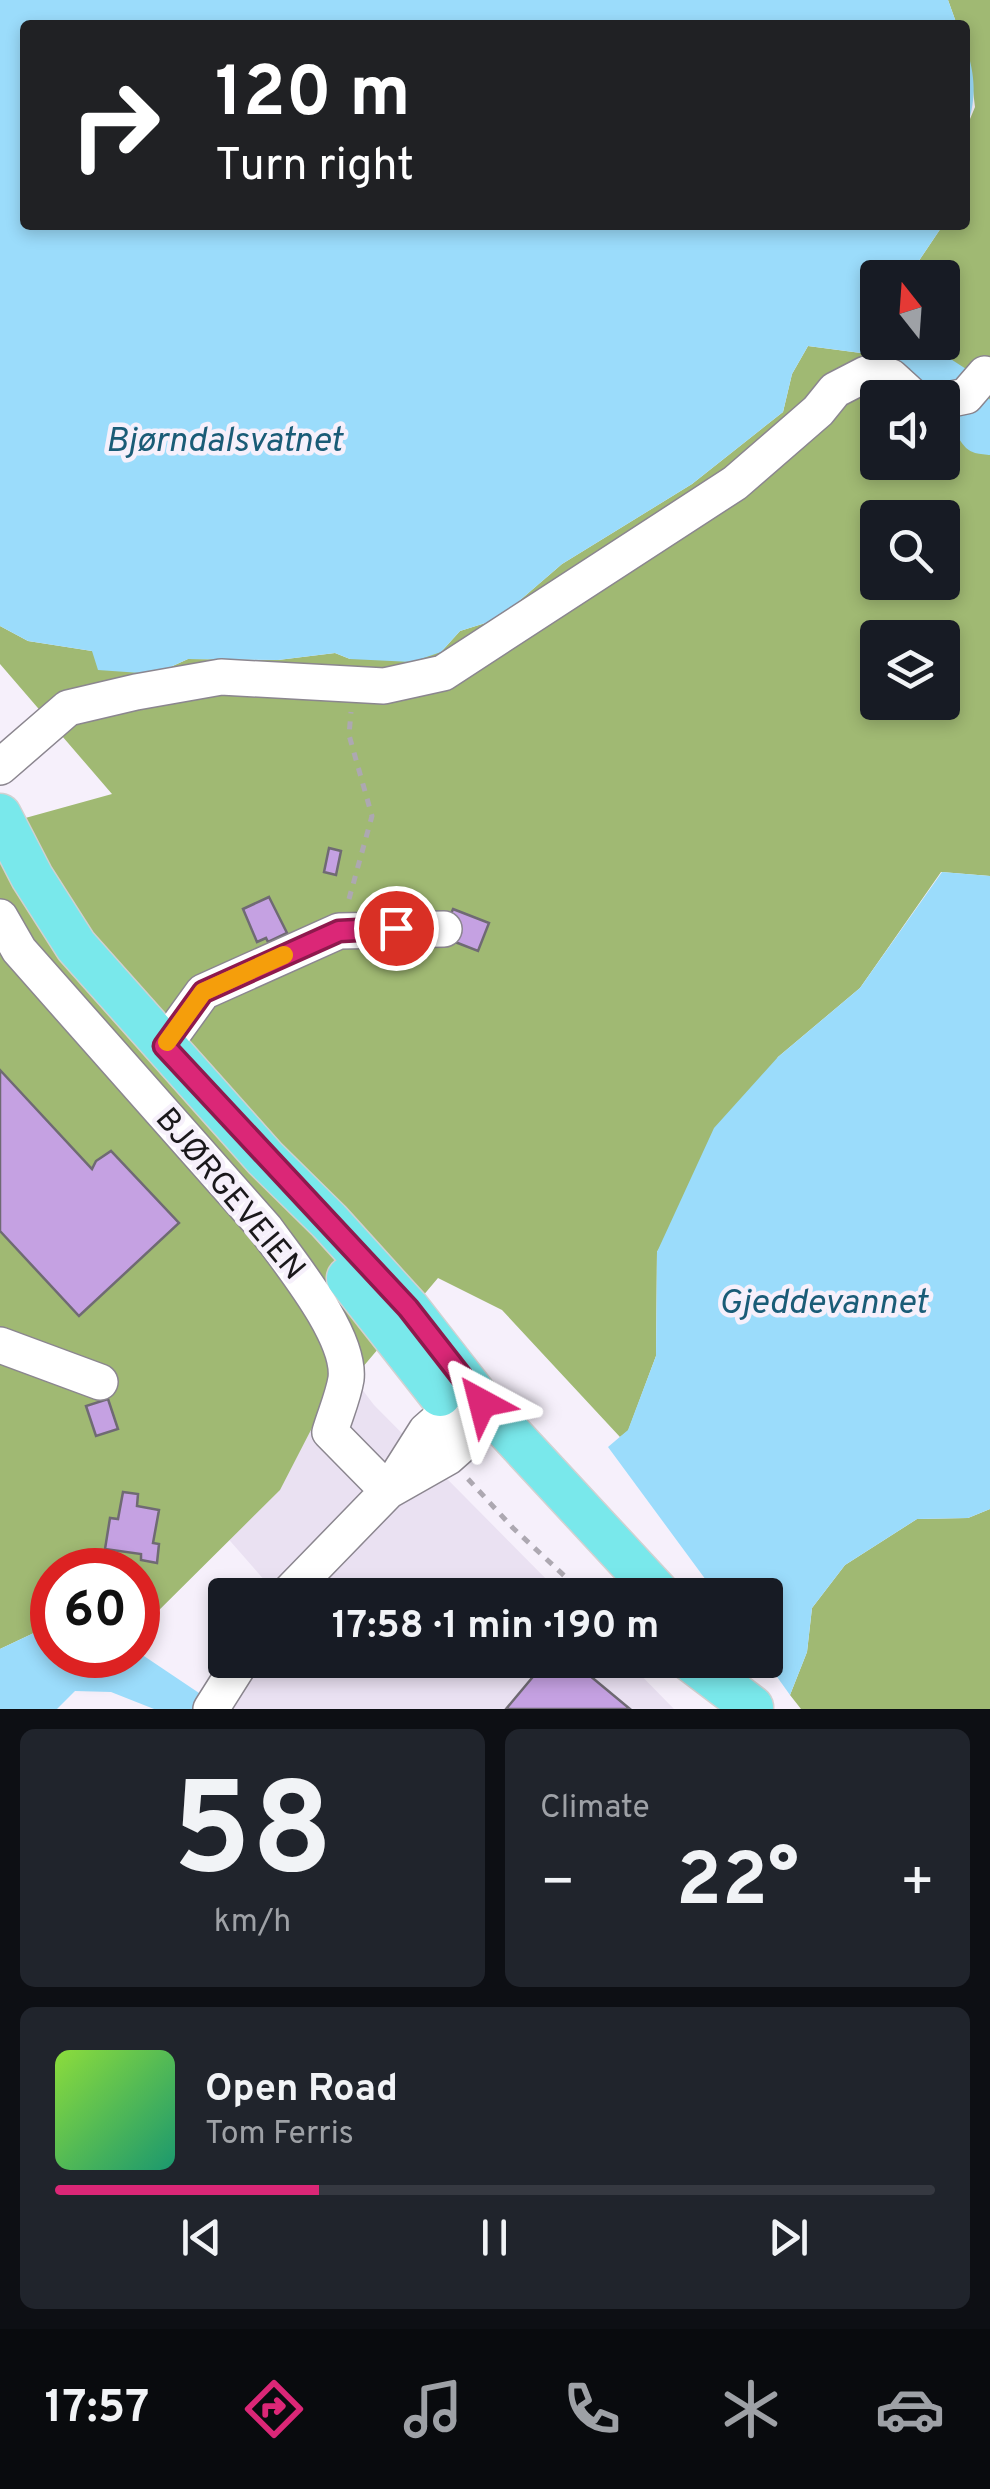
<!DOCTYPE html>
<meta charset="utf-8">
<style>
body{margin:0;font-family:Overpass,sans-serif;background:#20242c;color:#f1f3f6;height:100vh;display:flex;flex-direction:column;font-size:38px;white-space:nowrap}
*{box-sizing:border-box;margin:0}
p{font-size:32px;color:#9ea1a6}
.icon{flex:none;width:55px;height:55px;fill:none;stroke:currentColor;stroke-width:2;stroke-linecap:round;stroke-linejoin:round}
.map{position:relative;height:1709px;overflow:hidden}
.details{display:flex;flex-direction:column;gap:20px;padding:20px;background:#0d0f14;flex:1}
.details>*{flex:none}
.guide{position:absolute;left:20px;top:20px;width:950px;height:210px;border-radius:10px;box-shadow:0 5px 15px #0003;background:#202124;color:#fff;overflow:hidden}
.needle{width:65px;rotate:343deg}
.buttons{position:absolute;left:860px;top:260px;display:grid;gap:20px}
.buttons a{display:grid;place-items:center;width:100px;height:100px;border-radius:10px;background:#171b24;box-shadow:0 5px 15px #0003;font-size:50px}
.speed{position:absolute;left:30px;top:1548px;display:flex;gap:20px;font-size:50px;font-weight:700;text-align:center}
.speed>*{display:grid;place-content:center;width:130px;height:130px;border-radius:50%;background:#171b24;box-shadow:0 5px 15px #0003;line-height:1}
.speed .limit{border:15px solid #d22;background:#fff;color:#111}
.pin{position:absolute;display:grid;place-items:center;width:85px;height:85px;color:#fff;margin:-42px;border:5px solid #fff;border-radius:50%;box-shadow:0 2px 10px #0007}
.me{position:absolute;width:110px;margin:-55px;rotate:322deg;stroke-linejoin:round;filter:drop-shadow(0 0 8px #0008)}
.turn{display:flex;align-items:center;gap:35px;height:210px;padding:0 30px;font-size:45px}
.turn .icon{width:130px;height:130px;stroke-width:2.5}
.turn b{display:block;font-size:70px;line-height:85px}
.big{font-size:75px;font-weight:700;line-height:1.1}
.details .tile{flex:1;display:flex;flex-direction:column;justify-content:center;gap:15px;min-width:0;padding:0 35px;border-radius:15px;background:#20242c}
.details .dial{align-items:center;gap:0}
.dial b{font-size:130px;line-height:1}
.song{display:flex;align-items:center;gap:30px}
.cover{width:120px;height:120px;border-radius:15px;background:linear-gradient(135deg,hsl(90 70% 55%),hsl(160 70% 35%))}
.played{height:10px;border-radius:5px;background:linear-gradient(90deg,#db2777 30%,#363941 30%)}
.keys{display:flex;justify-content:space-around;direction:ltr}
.heat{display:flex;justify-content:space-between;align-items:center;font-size:55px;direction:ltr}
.details .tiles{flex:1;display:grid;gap:20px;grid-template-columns:1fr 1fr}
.tile:last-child{grid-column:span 2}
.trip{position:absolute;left:208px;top:1578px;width:575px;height:100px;border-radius:10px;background:#171b24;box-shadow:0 5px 15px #0003;font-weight:700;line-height:100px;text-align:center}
.tabs{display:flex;height:160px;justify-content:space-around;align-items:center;background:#090b0e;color:#9ea1a6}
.tabs .icon{width:70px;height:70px}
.tabs .current{color:#db2777}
.tabs b{font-size:45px;color:#f1f3f6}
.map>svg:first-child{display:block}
.built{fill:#eae1f2}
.forest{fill:#a0b973;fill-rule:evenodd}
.water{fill:#9bdcfb}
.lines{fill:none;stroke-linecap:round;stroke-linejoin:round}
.river{stroke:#9bdcfb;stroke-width:48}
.building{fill:#c5a1e2;stroke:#6f6a73;stroke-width:2.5}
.minor-casing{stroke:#8b868f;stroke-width:38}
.major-casing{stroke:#d1d1d1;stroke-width:45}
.path{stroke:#ada8b1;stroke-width:5;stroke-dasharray:8 8;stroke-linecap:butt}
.minor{stroke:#fff;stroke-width:35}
.major{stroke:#79e8eb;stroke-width:42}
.route-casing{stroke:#8e194d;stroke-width:25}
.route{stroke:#db2777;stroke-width:18}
.slow{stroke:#f59e0b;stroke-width:18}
.labels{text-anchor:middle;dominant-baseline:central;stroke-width:9;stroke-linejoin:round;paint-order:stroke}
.street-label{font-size:32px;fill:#1a181b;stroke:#f6f0fb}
.water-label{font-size:35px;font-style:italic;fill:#1a5c77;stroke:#f6f0fb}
</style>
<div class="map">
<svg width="990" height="1709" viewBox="0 0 990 1709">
<rect width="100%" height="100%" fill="#f6f0fb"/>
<path class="built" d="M0,999L211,1191L374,1405L562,1595H260L266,1582L0,1278Z
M230,1660H626L674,1709H207Z"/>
<path class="forest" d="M948,0H990V876L941,872L860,988L778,1057L657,1252L656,1356L628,1431L620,1437L502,1310L438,1278L313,1426L280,1490L138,1631V1570H52V1631L36,1632L0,1649V825L112,794L0,664V626L28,641L92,651L155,674L188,659L278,660L335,653L350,659L441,652L460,631L498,619L562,564L692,484L783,412L792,374L808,346L861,353L924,372L930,348L926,343L942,342V278L908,277L943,225H965V131L975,107L965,25H957ZM878,398H942V462H878ZM878,518H942V582H878ZM878,638H942V702H878Z
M990,1509V1709H801L790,1695L807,1652L812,1608L845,1565L917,1519L968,1518Z"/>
<path class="water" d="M0,0H948L957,25H25V225H943L908,277L878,278V342L926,343L940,362L933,376L861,353L808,346L792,374L783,412L692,484L562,564L498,619L460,631L441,652L412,662L350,659L335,653L278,660L188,659L155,674L98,670L92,651L28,641L0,626Z
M965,45C976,74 977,103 965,131Z
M942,872L990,876V1509L968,1518L917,1519L845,1565L812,1608L807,1652L790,1695L765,1660V1595H717L608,1447L628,1430L656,1356L657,1252L714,1128L778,1057L860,988Z
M52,1631V1655H138V1652L202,1695L194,1709H154L111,1692L75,1691L57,1709H0V1649L36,1632Z"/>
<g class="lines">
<path class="river" d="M933,376L953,389L982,430L990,431"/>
</g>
<path class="building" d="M329,848L341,851L336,875L324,872Z
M269,897L287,933L268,942L266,938L257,942L243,909Z
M453,909L489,923L478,951L450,940L448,921Z
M0,1070L92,1169L96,1161L111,1151L179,1223L79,1316L0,1231Z
M108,1399L118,1429L96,1436L86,1406Z
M123,1492L138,1494L137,1506L159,1510L153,1543L159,1544L157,1563L141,1560V1554L105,1549L110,1518L118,1519Z
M547,1660H581L577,1665L630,1709H506Z"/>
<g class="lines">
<g class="minor-casing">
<path id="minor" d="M942,401L966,396L985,374
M0,767L68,708L136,692L221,677L384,686L443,673L735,483L818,411L835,390L866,374L891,377L914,398
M0,917L19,950L265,1228C290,1263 351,1336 346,1379C343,1397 335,1415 330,1432L388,1491
M164,1046L203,992L339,931L444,929
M0,1345L100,1382
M287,1595L388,1491L448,1457L474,1434L482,1403L451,1409L426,1431L388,1491
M211,1709L242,1660"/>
</g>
<g class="major-casing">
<path id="major" d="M0,815L32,877L76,946L265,1158L329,1221L408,1308L482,1403L660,1595
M348,1278L440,1395
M690,1660L752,1707"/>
</g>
<path class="path" d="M349,899L372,816L349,735L351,712
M468,1479L513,1528L585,1595"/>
<use href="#minor" class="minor"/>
<use href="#major" class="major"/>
</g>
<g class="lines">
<g class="route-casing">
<path id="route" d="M396,928L339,931L203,992L164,1046L408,1308L482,1403"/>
</g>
<use href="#route" class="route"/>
<path class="slow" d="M167,1042L203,992L284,955"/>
</g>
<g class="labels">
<g class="street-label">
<text transform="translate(229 1195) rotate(50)">BJØRGEVEIEN</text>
</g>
<g class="water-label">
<text x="224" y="442">Bjørndalsvatnet</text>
<text x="823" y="1304">Gjeddevannet</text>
</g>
</g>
</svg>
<div class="buttons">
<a><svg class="needle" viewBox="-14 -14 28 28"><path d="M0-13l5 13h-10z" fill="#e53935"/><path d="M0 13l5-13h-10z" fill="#9ea1a6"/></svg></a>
<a><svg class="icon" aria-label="sound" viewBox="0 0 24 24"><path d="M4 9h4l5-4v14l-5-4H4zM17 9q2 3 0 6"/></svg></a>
<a><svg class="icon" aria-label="search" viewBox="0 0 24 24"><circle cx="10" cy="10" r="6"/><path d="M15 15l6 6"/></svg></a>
<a><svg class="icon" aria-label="layers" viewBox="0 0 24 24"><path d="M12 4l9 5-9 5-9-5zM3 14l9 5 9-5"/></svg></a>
</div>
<div class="speed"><div class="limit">60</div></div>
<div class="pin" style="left:396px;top:928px;background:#d93025"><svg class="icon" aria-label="arrive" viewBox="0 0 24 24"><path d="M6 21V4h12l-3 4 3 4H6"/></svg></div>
<svg class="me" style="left:482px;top:1403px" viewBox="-20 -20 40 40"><path d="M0-17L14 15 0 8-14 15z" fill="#db2777" stroke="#fff" stroke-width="4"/></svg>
<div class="trip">17:58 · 1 min · 190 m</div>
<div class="guide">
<div class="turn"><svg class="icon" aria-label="right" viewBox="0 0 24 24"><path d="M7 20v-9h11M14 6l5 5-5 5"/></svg><div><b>120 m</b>Turn right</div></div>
</div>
</div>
<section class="details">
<div class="tiles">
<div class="tile dial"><b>58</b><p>km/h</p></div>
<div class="tile"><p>Climate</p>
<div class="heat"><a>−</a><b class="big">22°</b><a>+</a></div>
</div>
<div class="tile">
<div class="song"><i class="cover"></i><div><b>Open Road</b><p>Tom Ferris</p></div></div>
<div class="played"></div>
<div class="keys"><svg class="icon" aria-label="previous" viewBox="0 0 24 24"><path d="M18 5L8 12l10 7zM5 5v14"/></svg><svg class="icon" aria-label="pause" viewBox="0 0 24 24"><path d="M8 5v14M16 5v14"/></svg><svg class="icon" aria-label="next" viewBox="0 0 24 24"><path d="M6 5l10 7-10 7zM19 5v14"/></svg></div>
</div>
</div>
</section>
<nav class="tabs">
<b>17:57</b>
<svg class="icon current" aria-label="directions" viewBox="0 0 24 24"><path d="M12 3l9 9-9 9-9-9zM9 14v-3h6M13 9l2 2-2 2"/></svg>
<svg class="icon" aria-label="music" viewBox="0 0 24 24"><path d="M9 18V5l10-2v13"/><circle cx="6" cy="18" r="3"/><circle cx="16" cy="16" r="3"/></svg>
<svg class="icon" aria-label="phone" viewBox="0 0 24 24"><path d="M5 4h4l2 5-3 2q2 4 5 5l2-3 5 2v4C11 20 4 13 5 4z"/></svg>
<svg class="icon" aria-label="climate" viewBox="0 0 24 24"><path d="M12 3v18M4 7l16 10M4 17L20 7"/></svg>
<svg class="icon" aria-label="car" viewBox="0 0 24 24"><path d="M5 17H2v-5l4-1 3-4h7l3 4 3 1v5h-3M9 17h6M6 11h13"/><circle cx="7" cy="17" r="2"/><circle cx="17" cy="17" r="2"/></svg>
</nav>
